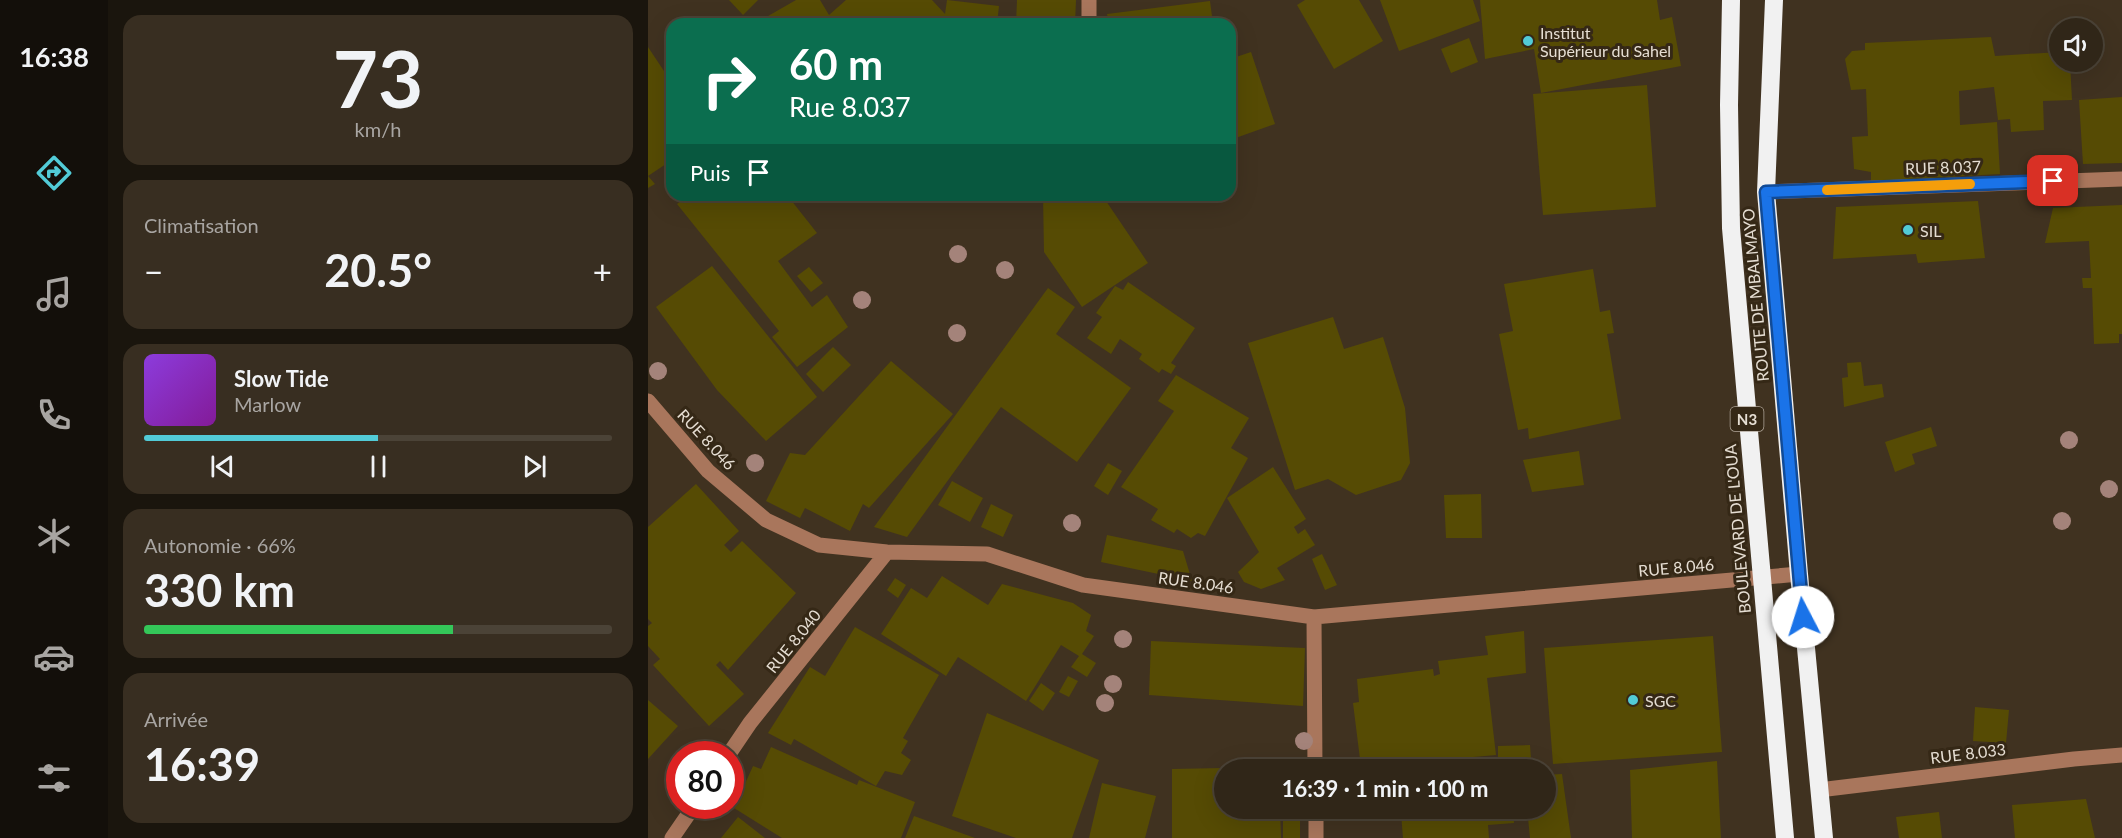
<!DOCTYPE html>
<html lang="fr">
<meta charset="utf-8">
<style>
body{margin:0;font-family:Lato,sans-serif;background:#382e21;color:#f1f3f6;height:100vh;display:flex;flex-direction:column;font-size:22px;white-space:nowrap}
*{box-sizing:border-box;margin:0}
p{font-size:20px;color:#a8a5a2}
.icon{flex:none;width:33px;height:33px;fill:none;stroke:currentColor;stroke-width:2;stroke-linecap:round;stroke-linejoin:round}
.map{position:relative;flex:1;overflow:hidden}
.drawer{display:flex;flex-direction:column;gap:15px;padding:15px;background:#1a150d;width:540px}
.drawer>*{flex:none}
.top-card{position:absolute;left:18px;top:18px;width:570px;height:183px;border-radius:18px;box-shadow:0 6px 24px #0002,0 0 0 2px #4b4337;background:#0b6e4f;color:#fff;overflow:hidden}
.controls{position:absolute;left:1401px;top:18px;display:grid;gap:12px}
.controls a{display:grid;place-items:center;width:54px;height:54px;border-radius:50%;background:#302618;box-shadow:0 6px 24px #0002,0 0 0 2px #4b4337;font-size:30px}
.speed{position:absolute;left:18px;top:741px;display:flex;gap:12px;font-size:30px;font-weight:700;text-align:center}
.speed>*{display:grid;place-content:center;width:78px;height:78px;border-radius:50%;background:#302618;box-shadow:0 6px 24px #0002,0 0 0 2px #4b4337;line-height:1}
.speed .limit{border:9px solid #d22;background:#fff;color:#111}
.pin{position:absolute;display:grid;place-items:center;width:51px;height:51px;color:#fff;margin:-26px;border-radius:12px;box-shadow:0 3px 9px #0006}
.me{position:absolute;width:66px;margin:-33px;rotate:355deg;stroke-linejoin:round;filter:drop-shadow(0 0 4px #0008)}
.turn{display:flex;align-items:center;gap:21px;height:126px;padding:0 24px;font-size:27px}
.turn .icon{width:78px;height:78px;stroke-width:2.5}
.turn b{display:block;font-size:42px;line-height:51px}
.then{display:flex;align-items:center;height:57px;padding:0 24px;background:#0003;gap:12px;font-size:22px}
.big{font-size:45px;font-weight:700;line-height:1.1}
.drawer .widget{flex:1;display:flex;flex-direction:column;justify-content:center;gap:9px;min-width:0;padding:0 21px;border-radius:18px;background:#382e21}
.drawer .dial{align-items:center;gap:0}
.dial b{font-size:78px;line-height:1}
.song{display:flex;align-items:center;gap:18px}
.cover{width:72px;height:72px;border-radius:9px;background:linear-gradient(135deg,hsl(270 70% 55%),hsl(290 70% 35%))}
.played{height:6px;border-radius:3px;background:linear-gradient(90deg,#52cbd7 50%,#4b4337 50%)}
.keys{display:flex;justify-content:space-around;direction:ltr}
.heat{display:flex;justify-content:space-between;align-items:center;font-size:33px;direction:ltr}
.charge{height:9px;border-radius:4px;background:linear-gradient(90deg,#34c759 66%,#4b4337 0)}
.trip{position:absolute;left:566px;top:759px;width:342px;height:60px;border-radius:30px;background:#302618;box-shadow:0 6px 24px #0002,0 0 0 2px #4b4337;font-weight:700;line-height:60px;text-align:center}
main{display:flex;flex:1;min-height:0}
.dock{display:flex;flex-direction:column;width:108px;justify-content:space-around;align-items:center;background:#130f0a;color:#a8a5a2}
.dock .icon{width:42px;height:42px}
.dock .on{color:#52cbd7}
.dock b{font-size:27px;color:#f1f3f6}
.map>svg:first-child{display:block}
.building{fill:#564b04}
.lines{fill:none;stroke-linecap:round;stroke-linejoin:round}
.minor{stroke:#a9765c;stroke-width:15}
.highway{stroke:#f1f1f1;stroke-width:18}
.tree{fill:#a4837a}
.route-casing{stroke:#114b97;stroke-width:15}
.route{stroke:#1a73e8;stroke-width:10}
.slow{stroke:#f59e0b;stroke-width:10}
.poi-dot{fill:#52cbd7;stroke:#352816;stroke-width:2}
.labels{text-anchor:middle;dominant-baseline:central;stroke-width:6;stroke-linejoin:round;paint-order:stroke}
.shield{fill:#352816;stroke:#b1a79a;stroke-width:1.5}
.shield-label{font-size:15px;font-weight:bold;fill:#e6ded3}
.poi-label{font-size:16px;fill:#e6ded3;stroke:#352816;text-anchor:start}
.street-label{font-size:16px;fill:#e6ded3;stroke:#352816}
</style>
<main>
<nav class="dock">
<b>16:38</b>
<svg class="icon on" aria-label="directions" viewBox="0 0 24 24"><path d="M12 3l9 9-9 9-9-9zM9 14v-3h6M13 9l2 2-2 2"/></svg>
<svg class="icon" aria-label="music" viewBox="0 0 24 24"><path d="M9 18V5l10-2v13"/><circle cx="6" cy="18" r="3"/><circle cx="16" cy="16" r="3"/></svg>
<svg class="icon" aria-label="phone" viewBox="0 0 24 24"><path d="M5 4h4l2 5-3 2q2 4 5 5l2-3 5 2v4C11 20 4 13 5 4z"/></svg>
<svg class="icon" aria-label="climate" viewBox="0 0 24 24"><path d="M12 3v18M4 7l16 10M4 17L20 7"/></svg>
<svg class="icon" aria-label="car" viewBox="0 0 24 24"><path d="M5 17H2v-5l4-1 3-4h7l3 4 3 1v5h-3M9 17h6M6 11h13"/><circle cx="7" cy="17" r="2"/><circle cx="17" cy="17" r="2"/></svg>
<svg class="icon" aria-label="filters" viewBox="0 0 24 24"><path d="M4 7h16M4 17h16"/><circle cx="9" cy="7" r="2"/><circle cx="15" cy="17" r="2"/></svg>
</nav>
<section class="drawer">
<div class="widget dial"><b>73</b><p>km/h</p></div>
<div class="widget"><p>Climatisation</p>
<div class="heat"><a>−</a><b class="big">20.5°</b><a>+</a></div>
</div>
<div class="widget">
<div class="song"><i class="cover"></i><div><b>Slow Tide</b><p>Marlow</p></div></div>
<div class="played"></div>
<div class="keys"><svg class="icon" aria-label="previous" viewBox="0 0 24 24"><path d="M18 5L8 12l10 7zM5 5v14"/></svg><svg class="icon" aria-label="pause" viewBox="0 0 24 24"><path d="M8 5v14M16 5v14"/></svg><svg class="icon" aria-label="next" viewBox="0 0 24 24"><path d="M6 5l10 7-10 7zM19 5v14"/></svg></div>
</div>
<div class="widget"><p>Autonomie · 66%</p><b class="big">330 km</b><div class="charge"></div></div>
<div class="widget"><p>Arrivée</p><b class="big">16:39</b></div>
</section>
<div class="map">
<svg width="1474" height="838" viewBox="0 0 1474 838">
<rect width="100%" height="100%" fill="#403220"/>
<path class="building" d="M81,0H110L95,15Z
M148,0H172L181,15L198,0H284L297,14L299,0L351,6L349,24H106Z
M369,0H428L427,24H368Z
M657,0H711L735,41L686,69L649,5Z
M732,0H825L832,21L751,51Z
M832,0H1009L1012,20L1024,17L1033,66L893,93L886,49L837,59Z
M562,1L565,24H461L459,14Z
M1343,37L1347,56L1412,52V62H1422L1424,100L1395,101L1396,130L1363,132L1362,119L1350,120L1346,87L1311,91L1312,125L1349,122L1352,174L1223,181V172L1206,169L1204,137L1220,136L1218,89L1203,90L1197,59L1204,51L1217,50V43Z
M821,38L830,62L803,73L793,49Z
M0,47L16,71L24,65V160L0,176L7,184L0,188Z
M603,52L627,124L582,140V59Z
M999,85L1008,207L895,215L885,94Z
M1474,97V163L1435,164L1431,100Z
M41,195H139L169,233L130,261L164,307L179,295L200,327L149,367L124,337L131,331L29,204Z
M395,195H454L500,263L434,307L396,252Z
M1330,201L1337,258L1270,263L1268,254L1185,259L1188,207Z
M1474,205V334H1471V343L1446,344L1444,288H1435L1434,278H1443L1441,241L1397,243L1405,208Z
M64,266L169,397L118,441L69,390L8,307Z
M161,267L175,283L163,292L149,276Z
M945,269L952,312L962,310L966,333L959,334L973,419L881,439L880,428L870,430L851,334L865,331L856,284Z
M480,282L547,328L523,363L528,366L523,374L514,369L511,373L491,359L494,354L472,339L463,354L439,338L454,317L448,313L467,286L475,290Z
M400,288L427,307L408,334L483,388L429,462L353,407L259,537L226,527Z
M685,317L696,349L735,337L757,408L762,463L753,480L708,495L680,479L647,490L600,343Z
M185,347L203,365L175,392L158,374Z
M243,361L305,414L221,508L215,504L202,531L157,508L152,518L118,501L142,453L157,455Z
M1213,362L1216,386L1234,384L1236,397L1196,407L1194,378L1200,377L1199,363Z
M528,375L601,418L583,448L600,458L557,536L550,533L543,538L529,529L526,533L503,520L510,509L473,487L526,411L510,401Z
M1283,427L1289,446L1264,454L1267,464L1247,472L1237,442Z
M931,451L936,485L884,492L875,460Z
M460,463L474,471L460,495L446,486Z
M625,467L658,519L646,527L650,534L657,529L667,545L629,568L637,580L613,589L596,582L590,572L611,552L579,498Z
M304,481L335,498L322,522L290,505Z
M48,484L91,531L76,545L83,552L94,541L148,593L80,670L72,661L68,665L96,694L61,726L5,665L12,659L0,646V626L4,623L0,619V527Z
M833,494L834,538H798L796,495Z
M343,504L365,515L355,537L333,527Z
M459,535L535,551L544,581L453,562Z
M674,554L689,585L677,590L664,559Z
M294,576L340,605L354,584L425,603L443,615L438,631L446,636L434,654L448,663L439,677L423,667L431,656L413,645L378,701L310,657L298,676L233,634L263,588L279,598Z
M247,578L258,585L250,598L239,590Z
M207,627L291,675L255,738L260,741L253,753L263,760L254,775L237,771L228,786L146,739L143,745L120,733L162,667L177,676Z
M876,631L878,673L839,678L848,755L713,767L705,703L711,702L709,679L785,669L786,676L792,674L790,661L840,655L837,636Z
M1065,636L1074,752L905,764L896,648Z
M503,641L657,648L655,706L501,695Z
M420,676L430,681L421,697L411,692Z
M393,683L407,693L395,711L381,701Z
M0,700L30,726L0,759Z
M1327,707L1361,710L1358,743L1325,741Z
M339,713L451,760L424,838H368L304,816Z
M882,745L883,759L850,761V746Z
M123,747L209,785L211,780L267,802L253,838H134L86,808L105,766L113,769Z
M1069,761L1073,838H984L982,770Z
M859,762L860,770H778V768Z
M576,768V808H632L633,838H524V769Z
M914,774L923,838H882L879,808H897V775Z
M454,783L508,796L497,838H441Z
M1438,799L1447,838H1367L1364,805Z
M795,808H865L866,823L840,825L841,838H755L753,813Z
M635,812H652V838H635Z
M1291,812L1294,838H1251L1248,817Z
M266,816L327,838H257Z
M90,817L117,838H73Z"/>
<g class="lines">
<path class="minor" d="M441,23V0
M1118,192L1474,179
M0,401L60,471L118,520L171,545L239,552L339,554L435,585L666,617L1151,574
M666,617L667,770
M81,754L102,723L239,552
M1171,790L1426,759L1474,755
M668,808V838
M24,838L46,806"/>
<path class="highway" d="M1083,0L1081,105L1083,228L1137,838
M1126,0L1118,192L1151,574L1176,838"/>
</g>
<g class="tree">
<circle cx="310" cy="254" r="9"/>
<circle cx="357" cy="270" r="9"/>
<circle cx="214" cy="300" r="9"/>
<circle cx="309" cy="333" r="9"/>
<circle cx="10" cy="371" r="9"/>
<circle cx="1421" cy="440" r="9"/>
<circle cx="107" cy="463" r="9"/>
<circle cx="1461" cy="489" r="9"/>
<circle cx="1414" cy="521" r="9"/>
<circle cx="424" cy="523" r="9"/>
<circle cx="475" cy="639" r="9"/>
<circle cx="465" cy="684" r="9"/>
<circle cx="457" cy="703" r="9"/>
<circle cx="656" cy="741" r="9"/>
</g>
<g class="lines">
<g class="route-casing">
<path id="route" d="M1155,617L1118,192L1405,181"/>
</g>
<use href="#route" class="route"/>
<path class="slow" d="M1179,190L1322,184"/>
</g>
<g class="poi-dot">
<circle cx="880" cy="41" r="6"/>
<circle cx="1260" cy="230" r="6"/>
<circle cx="985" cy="700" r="6"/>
</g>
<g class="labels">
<rect class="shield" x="1082.5" y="407" width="33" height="24" rx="4.5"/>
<g class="shield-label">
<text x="1099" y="419">N3</text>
</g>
<g class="poi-label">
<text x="892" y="32">Institut<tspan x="892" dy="18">Supérieur du Sahel</tspan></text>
<text x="1272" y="230">SIL</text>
<text x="997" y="700">SGC</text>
</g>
<g class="street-label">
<text transform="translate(1295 167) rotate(-2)">RUE 8.037</text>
<text transform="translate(1107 295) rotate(-95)">ROUTE DE MBALMAYO</text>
<text transform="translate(59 439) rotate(47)">RUE 8.046</text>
<text transform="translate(1089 529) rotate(-95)">BOULEVARD DE L'OUA</text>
<text transform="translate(1028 567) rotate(-5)">RUE 8.046</text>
<text transform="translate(548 582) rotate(8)">RUE 8.046</text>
<text transform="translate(145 641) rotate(-51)">RUE 8.040</text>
<text transform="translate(1320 753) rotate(-7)">RUE 8.033</text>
</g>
</g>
</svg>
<div class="controls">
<a><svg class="icon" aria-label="sound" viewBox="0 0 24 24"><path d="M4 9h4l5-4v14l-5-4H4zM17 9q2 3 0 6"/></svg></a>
</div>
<div class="speed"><div class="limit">80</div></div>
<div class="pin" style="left:1405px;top:181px;background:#d93025"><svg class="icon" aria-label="arrive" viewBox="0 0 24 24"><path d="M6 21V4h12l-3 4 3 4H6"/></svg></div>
<svg class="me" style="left:1155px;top:617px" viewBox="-20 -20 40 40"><circle r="19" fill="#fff"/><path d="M0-13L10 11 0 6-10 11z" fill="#1a73e8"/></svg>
<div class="trip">16:39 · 1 min · 100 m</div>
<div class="top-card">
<div class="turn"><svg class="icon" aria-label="right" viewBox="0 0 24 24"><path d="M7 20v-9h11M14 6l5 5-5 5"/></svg><div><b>60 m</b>Rue 8.037</div></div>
<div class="then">Puis<svg class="icon" aria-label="arrive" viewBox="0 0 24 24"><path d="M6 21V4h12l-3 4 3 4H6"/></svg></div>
</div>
</div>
</main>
